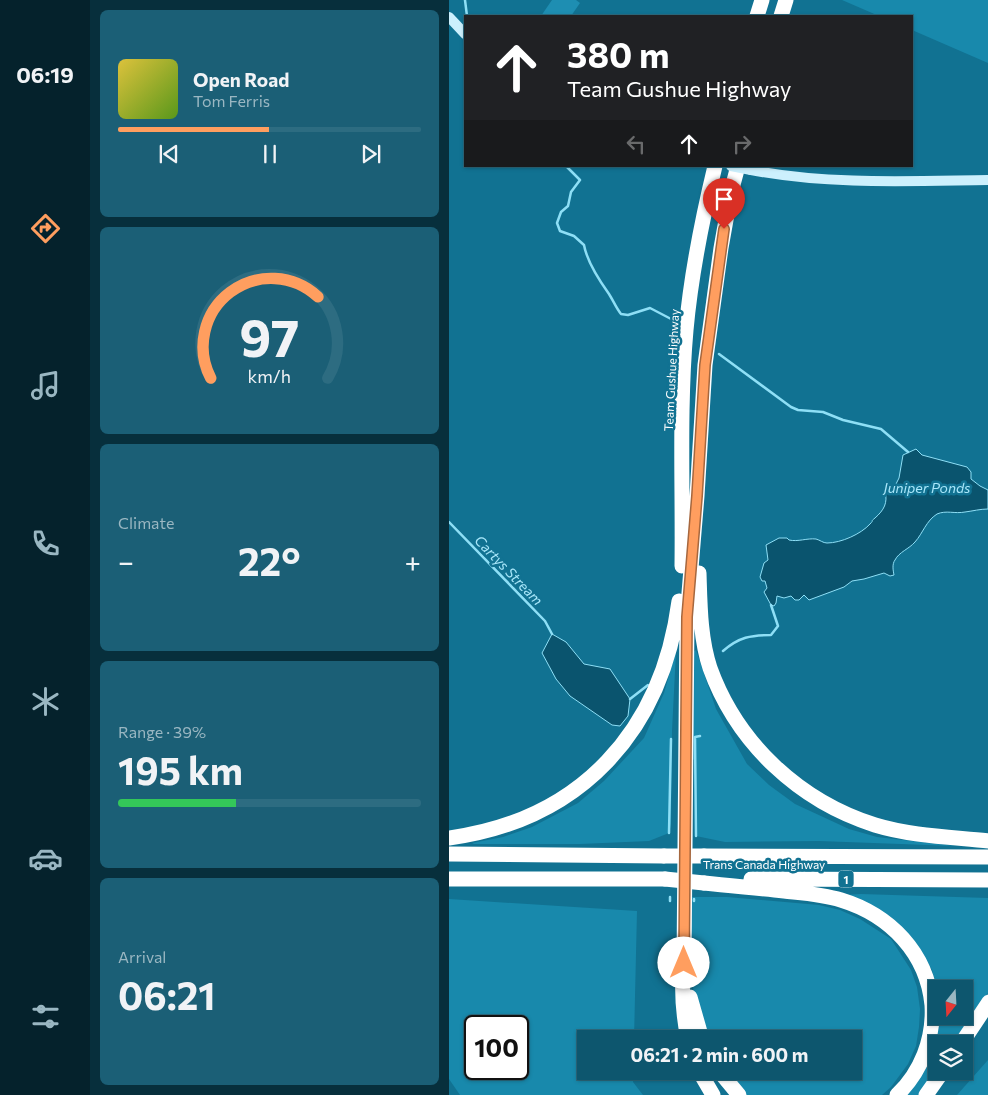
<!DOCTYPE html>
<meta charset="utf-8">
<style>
body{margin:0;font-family:Commissioner,sans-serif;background:#1b5f76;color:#f1f3f6;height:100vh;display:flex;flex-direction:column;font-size:19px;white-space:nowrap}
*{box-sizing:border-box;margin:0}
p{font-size:16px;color:#9ab7c2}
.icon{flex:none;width:28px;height:28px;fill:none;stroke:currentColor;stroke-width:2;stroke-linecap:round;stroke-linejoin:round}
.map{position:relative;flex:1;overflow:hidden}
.sheet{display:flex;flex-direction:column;gap:10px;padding:10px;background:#072f3c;width:359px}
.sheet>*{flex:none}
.hud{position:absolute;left:15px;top:15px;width:449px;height:152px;border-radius:0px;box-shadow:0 1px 4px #0004,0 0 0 1px #2d6c81;background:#202124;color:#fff;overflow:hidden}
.needle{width:32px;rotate:198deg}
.tools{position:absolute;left:479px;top:980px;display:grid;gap:10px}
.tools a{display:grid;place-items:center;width:45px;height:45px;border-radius:0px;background:#0d566e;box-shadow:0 1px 4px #0004,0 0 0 1px #2d6c81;font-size:25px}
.speed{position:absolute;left:15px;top:1015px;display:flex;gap:10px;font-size:25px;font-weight:700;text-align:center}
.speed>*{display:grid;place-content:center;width:65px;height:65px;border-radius:50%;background:#0d566e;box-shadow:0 1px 4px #0004,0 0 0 1px #2d6c81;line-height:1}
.speed .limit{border:2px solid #111;border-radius:8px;background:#fff;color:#111}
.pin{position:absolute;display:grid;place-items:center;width:42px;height:42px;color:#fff;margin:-51px -21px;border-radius:50% 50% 50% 0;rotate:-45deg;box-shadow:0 0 5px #0007}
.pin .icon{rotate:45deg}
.me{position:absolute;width:55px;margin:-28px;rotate:0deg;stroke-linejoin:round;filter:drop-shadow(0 0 4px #0008)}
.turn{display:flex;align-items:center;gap:18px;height:105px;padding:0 20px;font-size:22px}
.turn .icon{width:65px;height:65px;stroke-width:2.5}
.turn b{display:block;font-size:35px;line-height:42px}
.lanes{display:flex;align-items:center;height:48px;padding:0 20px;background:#0003;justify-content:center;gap:25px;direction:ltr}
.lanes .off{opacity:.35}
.big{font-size:38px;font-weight:700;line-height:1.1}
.sheet .widget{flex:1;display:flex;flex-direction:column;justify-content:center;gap:8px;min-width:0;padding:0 18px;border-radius:8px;background:#1b5f76}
.sheet .dial{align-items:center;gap:0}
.dial svg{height:130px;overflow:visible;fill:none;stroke:#2d6c81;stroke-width:7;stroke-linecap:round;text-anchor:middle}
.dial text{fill:#f1f3f6;stroke:none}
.song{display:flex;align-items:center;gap:15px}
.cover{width:60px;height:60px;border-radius:8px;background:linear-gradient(135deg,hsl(50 70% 55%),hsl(90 70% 35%))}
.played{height:5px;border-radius:2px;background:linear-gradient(90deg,#ff9e5f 50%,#2d6c81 50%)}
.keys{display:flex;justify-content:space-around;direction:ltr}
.heat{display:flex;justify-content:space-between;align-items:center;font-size:28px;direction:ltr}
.charge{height:8px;border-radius:4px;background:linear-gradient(90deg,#34c759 39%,#2d6c81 0)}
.trip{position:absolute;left:128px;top:1030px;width:285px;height:50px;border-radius:0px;background:#0d566e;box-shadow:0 1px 4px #0004,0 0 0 1px #2d6c81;font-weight:700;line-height:50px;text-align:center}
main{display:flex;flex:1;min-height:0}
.dock{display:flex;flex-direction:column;width:90px;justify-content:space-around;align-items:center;background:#05222c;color:#9ab7c2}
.dock .icon{width:35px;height:35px}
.dock .active{color:#ff9e5f}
.dock b{font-size:22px;color:#f1f3f6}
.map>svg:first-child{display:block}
.green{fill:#1889ac;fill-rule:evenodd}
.water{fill:#0a546e;stroke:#8edff6}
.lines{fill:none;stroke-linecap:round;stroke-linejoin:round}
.stream{stroke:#8edff6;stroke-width:2.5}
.building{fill:#1e8eb2}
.secondary{stroke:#ccf0fd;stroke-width:10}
.motorway{stroke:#fff;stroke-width:15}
.secondary-bridge{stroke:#ccf0fd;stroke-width:10}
.motorway-bridge{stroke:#fff;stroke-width:15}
.route-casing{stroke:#a6673e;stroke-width:12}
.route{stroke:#ff9e5f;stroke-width:9}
.labels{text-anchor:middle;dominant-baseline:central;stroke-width:5;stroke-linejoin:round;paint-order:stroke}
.shield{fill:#117292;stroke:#b8d5de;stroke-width:1}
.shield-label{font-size:11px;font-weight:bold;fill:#fff}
.street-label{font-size:12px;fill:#fff;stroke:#117292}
.water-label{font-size:14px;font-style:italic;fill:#a9e7fa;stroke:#117292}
</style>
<main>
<nav class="dock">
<b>06:19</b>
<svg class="icon active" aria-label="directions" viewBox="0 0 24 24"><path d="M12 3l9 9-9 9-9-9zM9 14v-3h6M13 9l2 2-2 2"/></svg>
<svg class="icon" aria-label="music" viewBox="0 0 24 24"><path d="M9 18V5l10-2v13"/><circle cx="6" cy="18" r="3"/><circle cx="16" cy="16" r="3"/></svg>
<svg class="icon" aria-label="phone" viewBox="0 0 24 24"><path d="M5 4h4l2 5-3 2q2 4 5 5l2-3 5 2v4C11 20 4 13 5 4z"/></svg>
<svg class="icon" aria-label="climate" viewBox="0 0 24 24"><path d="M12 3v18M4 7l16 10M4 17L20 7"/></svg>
<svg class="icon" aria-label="car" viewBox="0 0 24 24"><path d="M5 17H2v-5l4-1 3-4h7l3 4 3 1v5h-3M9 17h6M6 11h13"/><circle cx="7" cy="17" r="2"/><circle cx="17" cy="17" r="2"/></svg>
<svg class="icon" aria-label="filters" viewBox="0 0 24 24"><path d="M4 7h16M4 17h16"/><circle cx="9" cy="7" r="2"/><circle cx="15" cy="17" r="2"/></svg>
</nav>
<section class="sheet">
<div class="widget">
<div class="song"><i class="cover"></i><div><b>Open Road</b><p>Tom Ferris</p></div></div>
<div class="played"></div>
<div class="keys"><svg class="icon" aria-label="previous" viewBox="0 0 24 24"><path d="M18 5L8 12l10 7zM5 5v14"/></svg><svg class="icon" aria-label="pause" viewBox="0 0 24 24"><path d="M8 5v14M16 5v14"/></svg><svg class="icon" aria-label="next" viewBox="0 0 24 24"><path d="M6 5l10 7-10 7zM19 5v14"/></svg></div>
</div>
<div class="widget dial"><svg viewBox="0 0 100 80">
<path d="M14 69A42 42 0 1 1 86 69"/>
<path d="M14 69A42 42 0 0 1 80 19" stroke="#ff9e5f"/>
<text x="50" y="56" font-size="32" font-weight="700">97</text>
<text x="50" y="72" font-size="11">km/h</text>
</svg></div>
<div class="widget"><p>Climate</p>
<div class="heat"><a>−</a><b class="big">22°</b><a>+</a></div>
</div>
<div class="widget"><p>Range · 39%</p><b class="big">195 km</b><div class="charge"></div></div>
<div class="widget"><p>Arrival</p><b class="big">06:21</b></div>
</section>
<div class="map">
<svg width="540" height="1095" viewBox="0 0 540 1095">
<rect width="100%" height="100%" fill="#117292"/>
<path class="green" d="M393,0H539V63L463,30L462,16H430Z
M247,650L267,709L298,764L320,785L346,804L400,829L428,837L506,846L370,841L276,842L247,836L245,760L243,758L244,652Z
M227,651L223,731L222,824L220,833L200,841L131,844H25L23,843L54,837L83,827L129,803L155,781L195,738L215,693Z
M412,894L539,898V993L506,1044H488V1071L471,1095H456C463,1086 472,1076 478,1067C487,1054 490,1031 490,1016H515V989H488L483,970L473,953L395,895Z
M243,897H278L370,905L391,910L411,919L442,939L462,970L468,987L471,1009L470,1027L467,1046L459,1064L442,1087L433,1095H293L272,1071H404V1039H258L247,1007L241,966Z
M0,899L188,911L185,1039H136V1071H185L184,1082L194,1095H11L0,1079ZM26,1026H69V1069H26Z
M539,1060V1095H508Z"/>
<path class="water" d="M467,449L473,455L518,467L522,472V479L531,486L539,490V509C531,509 524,511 516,512C506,514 497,510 488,514C477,521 474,533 466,542C460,549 450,552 446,560C443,564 444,570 445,575L441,576L435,573L415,579L403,581L395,587L360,600L355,595L350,600H346L342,596L335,598L328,596L327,603L325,606L322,605L315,592L318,588L316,581H313L311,577L315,563L319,560L317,545L330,538H338L340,540C349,542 358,538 367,539C371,540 374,543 378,543C392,543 412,534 421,524C426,519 420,523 426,518C435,510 439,503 436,491L442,485L446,486L450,478L454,455Z
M103,634L117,642L135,664L161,669L181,699L179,716L171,726L163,725L121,696L107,679L93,653Z"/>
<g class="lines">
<path class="stream" d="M16,0L18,16
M117,166L131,180L122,192L119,206L112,212L108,223L111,231L125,236L135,245C138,262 150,280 160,294C164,300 167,308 172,314L179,315L201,308L224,320
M270,354L342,407L349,410L374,412L394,420L432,429L459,452
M0,522L96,621L103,634
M274,651C290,637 302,635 322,635L329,626L322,605
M181,699L199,685
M220,833L222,739
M247,836L246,737L251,736
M221,897V901
M245,901V899"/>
</g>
<path class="building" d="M103,0H127L131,3L122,16H92Z"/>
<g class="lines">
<path class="secondary" d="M0,17L16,34
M302,170C380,185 460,181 540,180"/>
<path class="motorway" d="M308,16L313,0
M332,16L337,0
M233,566C234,487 230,408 237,330C242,275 253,220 266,166
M250,573C251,604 251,638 261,668C288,743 350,801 426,825C462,836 502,837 540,841
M0,838C132,820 213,731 230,601
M0,854L215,856
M255,856L540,857
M0,879H216
M302,879L540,880
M255,883C282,886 308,888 335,891C354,893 373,894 392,900C441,915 478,953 483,1005C485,1039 472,1072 448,1095
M241,997L253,1039
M239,1039C234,1014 232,989 235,963L238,617L248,496L256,365L272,248L282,192L289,166
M512,1044L540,1002
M250,1071L264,1095
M270,1071L290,1095
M477,1095L494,1071"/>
<path class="secondary-bridge" d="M282,166L302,170"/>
<path class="motorway-bridge" d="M215,856H255
M216,879L255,883"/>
</g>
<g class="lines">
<g class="route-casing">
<path id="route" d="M235,963L238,617L248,496L256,365L275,229"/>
</g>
<use href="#route" class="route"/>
</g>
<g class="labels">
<rect class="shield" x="389.5" y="870.5" width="15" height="17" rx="4"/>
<g class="shield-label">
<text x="397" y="879">1</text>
</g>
<g class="street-label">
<text transform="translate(222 370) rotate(-87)">Team Gushue Highway</text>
<text x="315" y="864">Trans Canada Highway</text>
</g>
<g class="water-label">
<text x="478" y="487">Juniper Ponds</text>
<text transform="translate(60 570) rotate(46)">Cartys Stream</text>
</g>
</g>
</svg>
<div class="tools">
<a><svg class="needle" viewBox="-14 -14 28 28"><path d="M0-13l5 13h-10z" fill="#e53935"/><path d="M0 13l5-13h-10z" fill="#9ab7c2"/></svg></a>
<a><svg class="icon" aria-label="layers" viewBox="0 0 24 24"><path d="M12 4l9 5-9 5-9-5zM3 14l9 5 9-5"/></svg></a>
</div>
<div class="speed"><div class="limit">100</div></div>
<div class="pin" style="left:275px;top:229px;background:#d93025"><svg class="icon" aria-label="arrive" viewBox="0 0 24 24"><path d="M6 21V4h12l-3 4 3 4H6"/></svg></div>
<svg class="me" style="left:235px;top:963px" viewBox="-20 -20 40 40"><circle r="19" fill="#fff"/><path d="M0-13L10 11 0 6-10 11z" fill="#ff9e5f"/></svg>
<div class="trip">06:21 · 2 min · 600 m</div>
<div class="hud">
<div class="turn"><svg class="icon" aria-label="ahead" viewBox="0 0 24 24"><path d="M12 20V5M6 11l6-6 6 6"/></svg><div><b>380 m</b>Team Gushue Highway</div></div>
<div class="lanes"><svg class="icon off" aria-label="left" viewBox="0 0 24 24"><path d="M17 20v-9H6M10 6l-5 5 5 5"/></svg><svg class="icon" aria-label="ahead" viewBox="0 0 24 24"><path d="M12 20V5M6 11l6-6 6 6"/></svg><svg class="icon off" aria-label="right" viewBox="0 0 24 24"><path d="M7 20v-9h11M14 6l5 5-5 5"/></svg></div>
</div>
</div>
</main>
